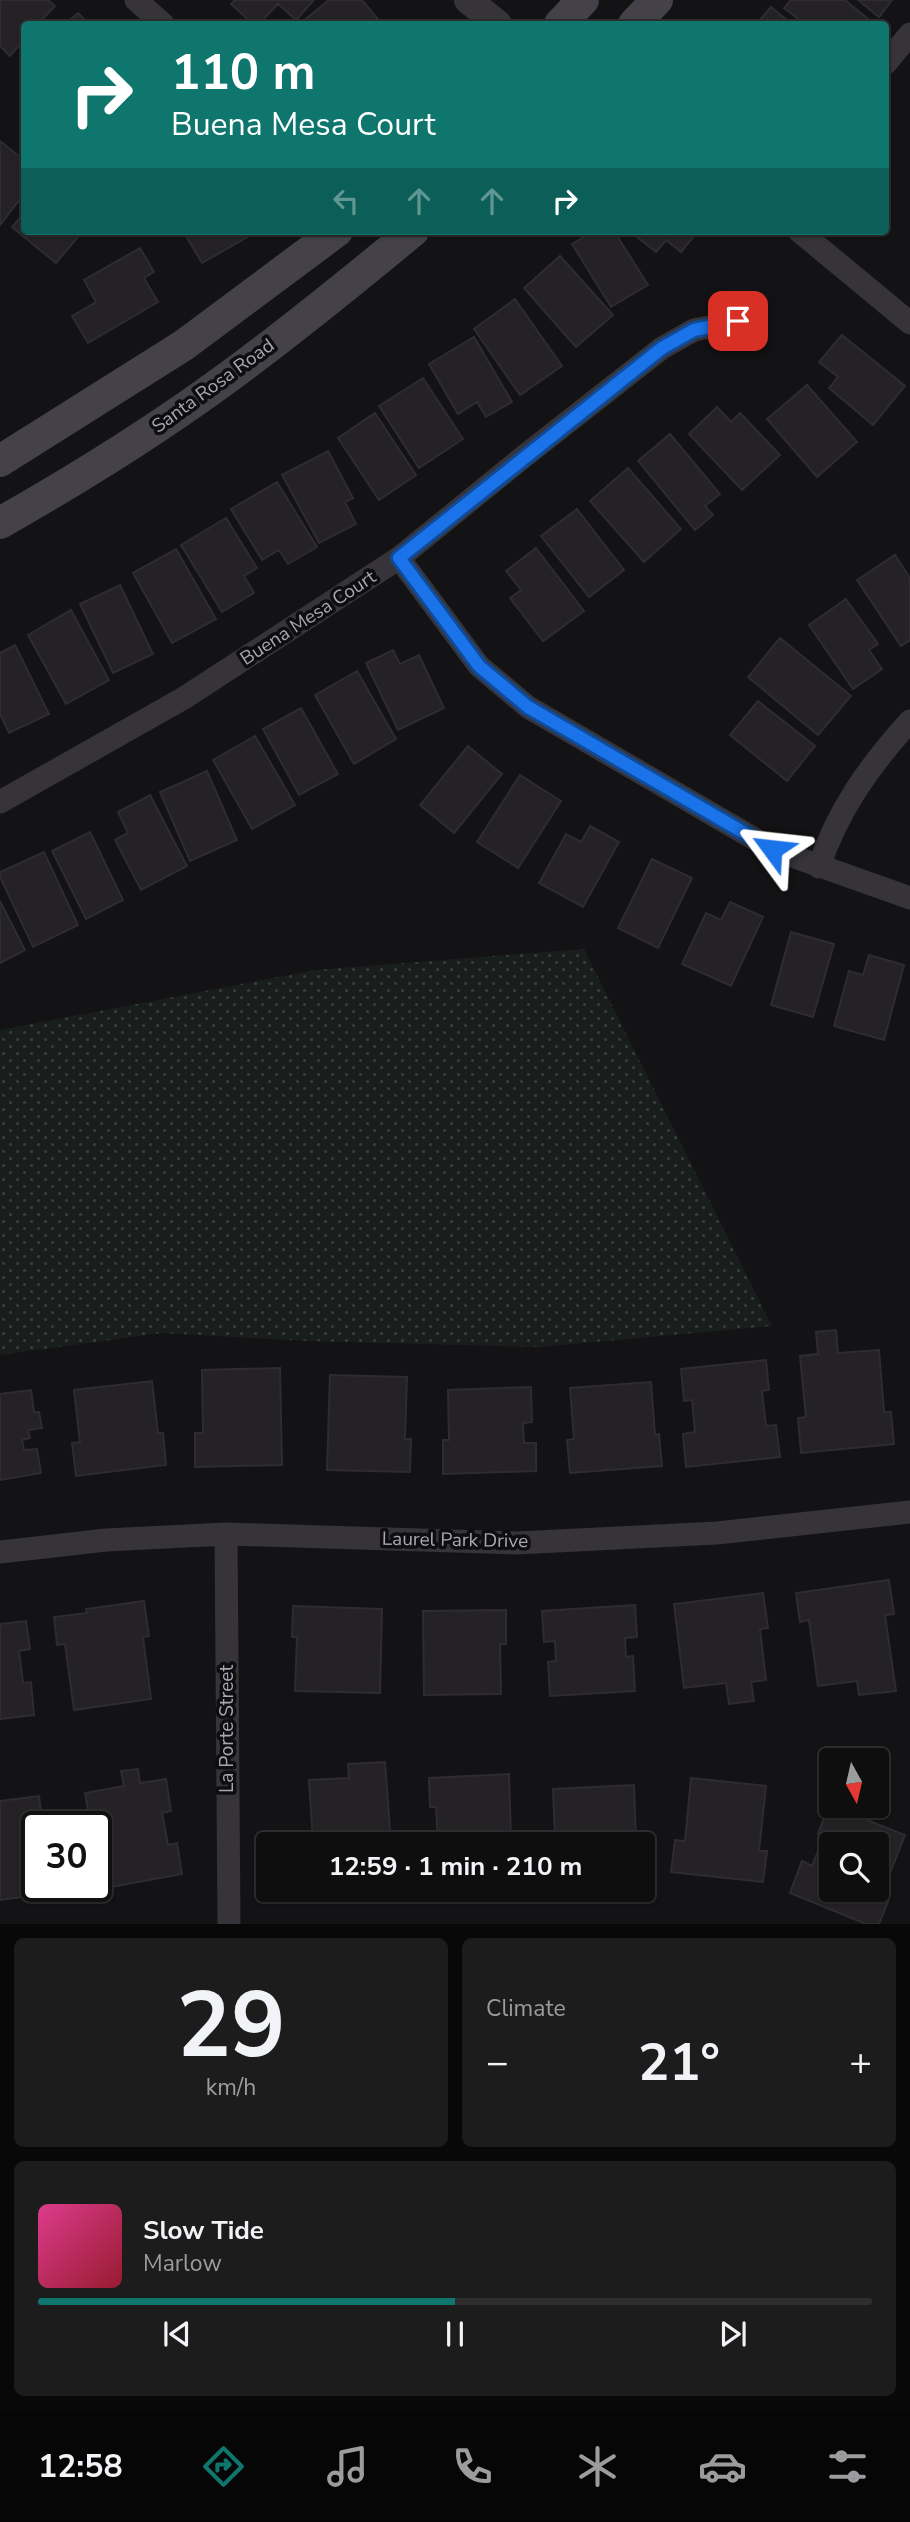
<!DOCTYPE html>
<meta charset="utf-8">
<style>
body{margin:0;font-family:"Nunito Sans",sans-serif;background:#1c1c1d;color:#f1f3f6;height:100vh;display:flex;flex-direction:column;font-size:26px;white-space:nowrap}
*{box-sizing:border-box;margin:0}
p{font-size:23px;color:#9b9c9e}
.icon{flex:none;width:38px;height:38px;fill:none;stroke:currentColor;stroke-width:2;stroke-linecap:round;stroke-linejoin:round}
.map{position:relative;height:1924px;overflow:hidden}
.panel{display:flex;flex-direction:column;gap:14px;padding:14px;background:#080808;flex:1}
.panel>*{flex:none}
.banner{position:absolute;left:21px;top:21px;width:868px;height:214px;border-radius:7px;box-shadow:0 2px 5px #0004,0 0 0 2px #2e2e2f;background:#0f766e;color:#fff;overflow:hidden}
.needle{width:46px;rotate:172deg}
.controls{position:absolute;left:819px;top:1748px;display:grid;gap:14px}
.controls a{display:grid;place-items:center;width:70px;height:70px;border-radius:7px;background:#0e0e0f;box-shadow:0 2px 5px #0004,0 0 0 2px #2e2e2f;font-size:35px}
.speed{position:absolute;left:21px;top:1811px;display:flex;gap:14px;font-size:35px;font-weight:700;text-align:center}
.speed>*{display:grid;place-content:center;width:91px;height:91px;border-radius:50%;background:#0e0e0f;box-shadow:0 2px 5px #0004,0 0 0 2px #2e2e2f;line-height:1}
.speed .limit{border:4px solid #111;border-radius:10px;background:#fff;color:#111}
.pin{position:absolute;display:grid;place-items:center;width:60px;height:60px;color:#fff;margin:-30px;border-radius:14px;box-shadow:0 4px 10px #0006}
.me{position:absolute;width:77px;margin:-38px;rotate:300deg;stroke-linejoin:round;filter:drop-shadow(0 0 5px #0008)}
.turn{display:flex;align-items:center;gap:24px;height:147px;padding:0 35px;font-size:32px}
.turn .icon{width:91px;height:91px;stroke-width:2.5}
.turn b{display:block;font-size:49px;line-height:60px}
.lanes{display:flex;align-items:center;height:66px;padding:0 35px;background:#0003;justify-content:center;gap:35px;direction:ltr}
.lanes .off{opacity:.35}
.big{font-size:52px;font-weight:700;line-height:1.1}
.panel .card{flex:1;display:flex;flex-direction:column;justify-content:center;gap:10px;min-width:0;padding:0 24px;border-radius:10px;background:#1c1c1d}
.panel .dial{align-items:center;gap:0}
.dial b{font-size:91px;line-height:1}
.song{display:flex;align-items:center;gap:21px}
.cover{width:84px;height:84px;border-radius:10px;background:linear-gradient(135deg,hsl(330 70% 55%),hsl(350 70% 35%))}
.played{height:7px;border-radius:4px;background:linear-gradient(90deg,#0f766e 50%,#2e2e2f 50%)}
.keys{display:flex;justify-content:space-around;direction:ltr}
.heat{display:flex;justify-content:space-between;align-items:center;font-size:38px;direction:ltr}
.panel .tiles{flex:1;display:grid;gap:14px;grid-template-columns:1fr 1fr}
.card:last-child{grid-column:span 2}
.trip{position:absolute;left:256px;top:1832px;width:399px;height:70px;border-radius:7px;background:#0e0e0f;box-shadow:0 2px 5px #0004,0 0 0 2px #2e2e2f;font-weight:700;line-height:70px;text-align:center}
.tab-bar{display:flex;height:112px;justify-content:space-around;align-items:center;background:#060606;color:#9b9c9e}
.tab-bar .icon{width:49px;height:49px}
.tab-bar .active{color:#0f766e}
.tab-bar b{font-size:32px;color:#f1f3f6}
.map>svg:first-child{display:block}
.green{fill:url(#green-dots)}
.building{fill:#242225;stroke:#2e2c30;stroke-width:2;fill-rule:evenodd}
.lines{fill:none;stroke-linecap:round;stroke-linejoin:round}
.minor{stroke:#363438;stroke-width:23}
.tertiary{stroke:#363438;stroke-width:28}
.secondary{stroke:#444248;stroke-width:32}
.route-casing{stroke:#114b97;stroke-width:18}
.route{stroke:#1a73e8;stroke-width:12}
.labels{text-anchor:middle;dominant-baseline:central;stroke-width:7;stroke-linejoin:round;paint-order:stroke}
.street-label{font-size:19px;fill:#aaa5b3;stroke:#0e0d0f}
</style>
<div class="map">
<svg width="910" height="1924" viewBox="0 0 910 1924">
<defs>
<pattern id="green-dots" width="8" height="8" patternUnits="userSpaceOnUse" patternTransform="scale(1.75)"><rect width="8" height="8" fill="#191e1d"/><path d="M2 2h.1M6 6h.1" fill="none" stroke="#383c3b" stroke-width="1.8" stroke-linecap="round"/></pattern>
</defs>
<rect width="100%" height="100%" fill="#131214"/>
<path class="green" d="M584,949L772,1326L539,1347L308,1341L162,1333L0,1355V1030L315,970Z"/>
<path class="building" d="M0,0H48L55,6L38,24H24V40L10,56L0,46Z
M235,0H314L296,20L278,4L259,24H253L231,4Z
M329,0H362L382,24H304L302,22Z
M791,0H845L873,23L805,24L784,8Z
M858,0H892L879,17Z
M771,7L792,24H756Z
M78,13L89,24H65Z
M0,141L24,160V194L0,225Z
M24,213V231H83L56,263L12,227Z
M183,231H258L202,263Z
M594,231H614L648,285L611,307L572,244Z
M630,231H698L681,252L666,240L656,252Z
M140,248L154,272L144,278L158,302L88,343L72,316L96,302L84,280Z
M560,256L613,315L576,347L524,288Z
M515,299L562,366L520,395L474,329Z
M842,335L905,386L873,425L829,388L838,377L819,362Z
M474,337L512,402L486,417L477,402L458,414L429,364Z
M423,378L463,439L419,468L379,406Z
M807,385L857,442L817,477L767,419Z
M717,407L731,422L740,413L780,455L742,490L689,434Z
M375,413L416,475L379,500L338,438Z
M670,434L720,494L705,506L713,515L695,530L638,461Z
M328,451L353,498L345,502L356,524L319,543L282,475Z
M628,468L681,529L644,562L590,501Z
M277,482L317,547L288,564L279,550L262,560L231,509Z
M577,509L624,570L589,597L541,536Z
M226,518L257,568L244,576L254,593L222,612L181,545Z
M536,548L584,611L543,641L510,598L521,590L506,571Z
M176,549L216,619L172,643L133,573Z
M895,555L910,578V640L901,646L857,580Z
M120,585L153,654L113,673L80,604Z
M846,599L878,644L869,650L882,669L853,689L809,625Z
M71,610L109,680L66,704L28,635Z
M780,638L851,696L818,735L748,677Z
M15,645L49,714L9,733L0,714V653Z
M393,650L400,664L419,655L444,708L398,730L366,663Z
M357,671L396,739L354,764L315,695Z
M758,701L815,746L787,781L730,735Z
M301,708L338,774L299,795L263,729Z
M255,736L295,805L252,829L213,760Z
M468,746L502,774L454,833L420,805Z
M207,771L237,840L190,861L160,792Z
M520,775L561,801L518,868L477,842Z
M150,795L187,866L141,890L115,840L128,833L118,812Z
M590,826L619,842L583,907L539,883L566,834L581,842Z
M90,832L123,900L86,919L52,851Z
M44,852L78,925L33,947L0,877V872Z
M652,859L692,878L658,948L618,928Z
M0,901L25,950L0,963Z
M730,902L763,917L731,986L682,964L706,913L721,920Z
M791,932L834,944L813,1017L771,1005Z
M869,955L904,965L884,1040L834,1026L849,971L863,975Z
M836,1330L838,1353L879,1350L884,1412H891L894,1444L801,1453L798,1418L806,1417L800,1356L818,1354L816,1332Z
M766,1360L769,1390L762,1391L766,1426L776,1425L780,1457L686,1467L683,1434L695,1432L692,1400L684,1401L681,1369Z
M280,1368L282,1465L195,1467V1433H203L202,1370Z
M330,1375L407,1377L405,1439H411L410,1472L327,1470Z
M152,1381L158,1433H163L166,1465L76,1476L72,1443L80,1442L74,1390Z
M651,1382L655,1435L659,1434L662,1466L570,1473L567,1440L574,1439L570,1388Z
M531,1387L532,1422L523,1423L524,1443H536V1471L443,1474V1440H449L448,1390Z
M31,1390L34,1412H39L42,1428L28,1430L30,1438L22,1440L24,1450L37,1449L41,1473L0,1480V1394Z
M889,1580L894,1614L885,1615L896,1691L859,1695L857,1681L818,1686L809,1620L800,1622L796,1593Z
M763,1593L768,1628L760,1629L766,1680L751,1682L754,1701L729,1704L726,1683L684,1688L674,1604Z
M144,1601L149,1636L143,1637L151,1699L74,1710L65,1644L57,1645L54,1617L87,1613L86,1609Z
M635,1605L637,1637L625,1638L626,1657L633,1656L635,1691L550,1696L548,1662L556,1661L555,1641L544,1642L542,1611Z
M293,1606L382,1609L380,1693L295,1691L297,1637H292Z
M506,1610V1644H500L501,1694L424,1695L423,1611Z
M26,1621L30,1649L19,1651L23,1683L31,1682L34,1715L0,1719V1624Z
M385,1762L391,1843L396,1844H304L303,1841H313L309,1780L349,1778L348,1764Z
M138,1769L140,1783L166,1779L171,1811L162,1813L168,1845L177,1843L182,1874L89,1891V1886H96V1827H91L85,1793L124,1786L121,1771Z
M509,1774L511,1839L519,1838V1844H426V1842H438L436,1807H430L429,1778Z
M691,1778L766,1786L759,1851H767L763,1882L671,1872L675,1840L685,1841Z
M634,1785L636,1840H639V1844H547L546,1840L555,1839L553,1789Z
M39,1796L43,1827H37V1886H51L52,1893L0,1900V1801Z
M829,1805L905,1835L881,1896L889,1899L879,1924H866L790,1893L802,1861L812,1866L824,1836L818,1834ZM831,1844H877V1890H831Z"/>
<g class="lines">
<path class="minor" d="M136,0L163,24
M886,63L910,34
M799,231L910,323
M399,558L479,666L528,707L772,849L910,898
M0,802L184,698L399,558L522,458L662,348L694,330L738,321
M819,867C837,811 870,765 910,721
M226,1534L229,1924
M0,1552L106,1540L226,1534L517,1543L717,1533L910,1512"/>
<path class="tertiary" d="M468,0L498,24"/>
<path class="secondary" d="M560,24L583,0
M634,24L657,0
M0,461L184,345L337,231
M0,523C74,481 147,436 216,386C284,337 349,284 413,231"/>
</g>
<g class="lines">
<g class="route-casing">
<path id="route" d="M738,321L694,330L662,348L399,558L479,666L528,707L772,849"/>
</g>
<use href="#route" class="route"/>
</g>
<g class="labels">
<g class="street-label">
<text transform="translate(213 386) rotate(-36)">Santa Rosa Road</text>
<text transform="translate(308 618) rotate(-33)">Buena Mesa Court</text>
<text transform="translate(455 1540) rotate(1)">Laurel Park Drive</text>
<text transform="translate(227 1729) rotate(-90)">La Porte Street</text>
</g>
</g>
</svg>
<div class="controls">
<a><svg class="needle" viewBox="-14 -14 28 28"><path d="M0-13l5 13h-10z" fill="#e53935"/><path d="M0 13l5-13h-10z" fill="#9b9c9e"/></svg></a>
<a><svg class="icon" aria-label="search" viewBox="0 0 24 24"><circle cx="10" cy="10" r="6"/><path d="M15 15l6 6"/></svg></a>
</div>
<div class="speed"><div class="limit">30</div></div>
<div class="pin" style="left:738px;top:321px;background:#d93025"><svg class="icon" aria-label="arrive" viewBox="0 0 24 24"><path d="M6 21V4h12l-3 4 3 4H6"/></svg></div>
<svg class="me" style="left:772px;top:849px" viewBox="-20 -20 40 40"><path d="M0-17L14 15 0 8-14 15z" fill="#1a73e8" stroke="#fff" stroke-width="4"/></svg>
<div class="trip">12:59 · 1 min · 210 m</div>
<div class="banner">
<div class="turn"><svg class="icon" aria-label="right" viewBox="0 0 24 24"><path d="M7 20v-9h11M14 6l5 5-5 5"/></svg><div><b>110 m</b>Buena Mesa Court</div></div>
<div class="lanes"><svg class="icon off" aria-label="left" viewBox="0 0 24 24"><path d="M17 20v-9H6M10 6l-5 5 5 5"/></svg><svg class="icon off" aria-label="ahead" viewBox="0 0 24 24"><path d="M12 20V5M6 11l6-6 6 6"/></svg><svg class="icon off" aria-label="ahead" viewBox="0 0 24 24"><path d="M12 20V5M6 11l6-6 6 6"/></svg><svg class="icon" aria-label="right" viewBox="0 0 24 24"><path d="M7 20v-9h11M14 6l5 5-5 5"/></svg></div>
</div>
</div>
<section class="panel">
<div class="tiles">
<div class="card dial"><b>29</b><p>km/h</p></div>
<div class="card"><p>Climate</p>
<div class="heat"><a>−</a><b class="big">21°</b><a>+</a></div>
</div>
<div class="card">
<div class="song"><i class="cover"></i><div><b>Slow Tide</b><p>Marlow</p></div></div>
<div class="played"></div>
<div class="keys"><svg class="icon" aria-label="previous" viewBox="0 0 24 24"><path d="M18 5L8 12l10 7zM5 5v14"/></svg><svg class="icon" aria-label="pause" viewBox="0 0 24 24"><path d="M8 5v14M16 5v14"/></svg><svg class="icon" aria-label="next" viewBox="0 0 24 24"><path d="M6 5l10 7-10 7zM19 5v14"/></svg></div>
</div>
</div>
</section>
<nav class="tab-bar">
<b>12:58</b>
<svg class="icon active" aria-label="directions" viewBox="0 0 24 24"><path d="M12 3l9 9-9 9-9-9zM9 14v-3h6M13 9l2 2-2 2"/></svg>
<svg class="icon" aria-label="music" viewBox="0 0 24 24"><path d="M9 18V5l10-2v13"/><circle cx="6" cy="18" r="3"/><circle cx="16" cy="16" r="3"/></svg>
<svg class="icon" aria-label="phone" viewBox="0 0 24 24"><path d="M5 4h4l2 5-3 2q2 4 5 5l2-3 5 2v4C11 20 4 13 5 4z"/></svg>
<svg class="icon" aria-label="climate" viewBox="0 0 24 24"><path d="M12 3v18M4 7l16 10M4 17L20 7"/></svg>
<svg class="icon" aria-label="car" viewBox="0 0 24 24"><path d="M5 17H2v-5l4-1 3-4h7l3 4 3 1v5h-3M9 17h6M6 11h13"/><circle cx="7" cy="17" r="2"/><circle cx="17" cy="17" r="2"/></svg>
<svg class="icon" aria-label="filters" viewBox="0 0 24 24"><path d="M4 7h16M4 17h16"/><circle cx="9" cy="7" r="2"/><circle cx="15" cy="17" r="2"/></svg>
</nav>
